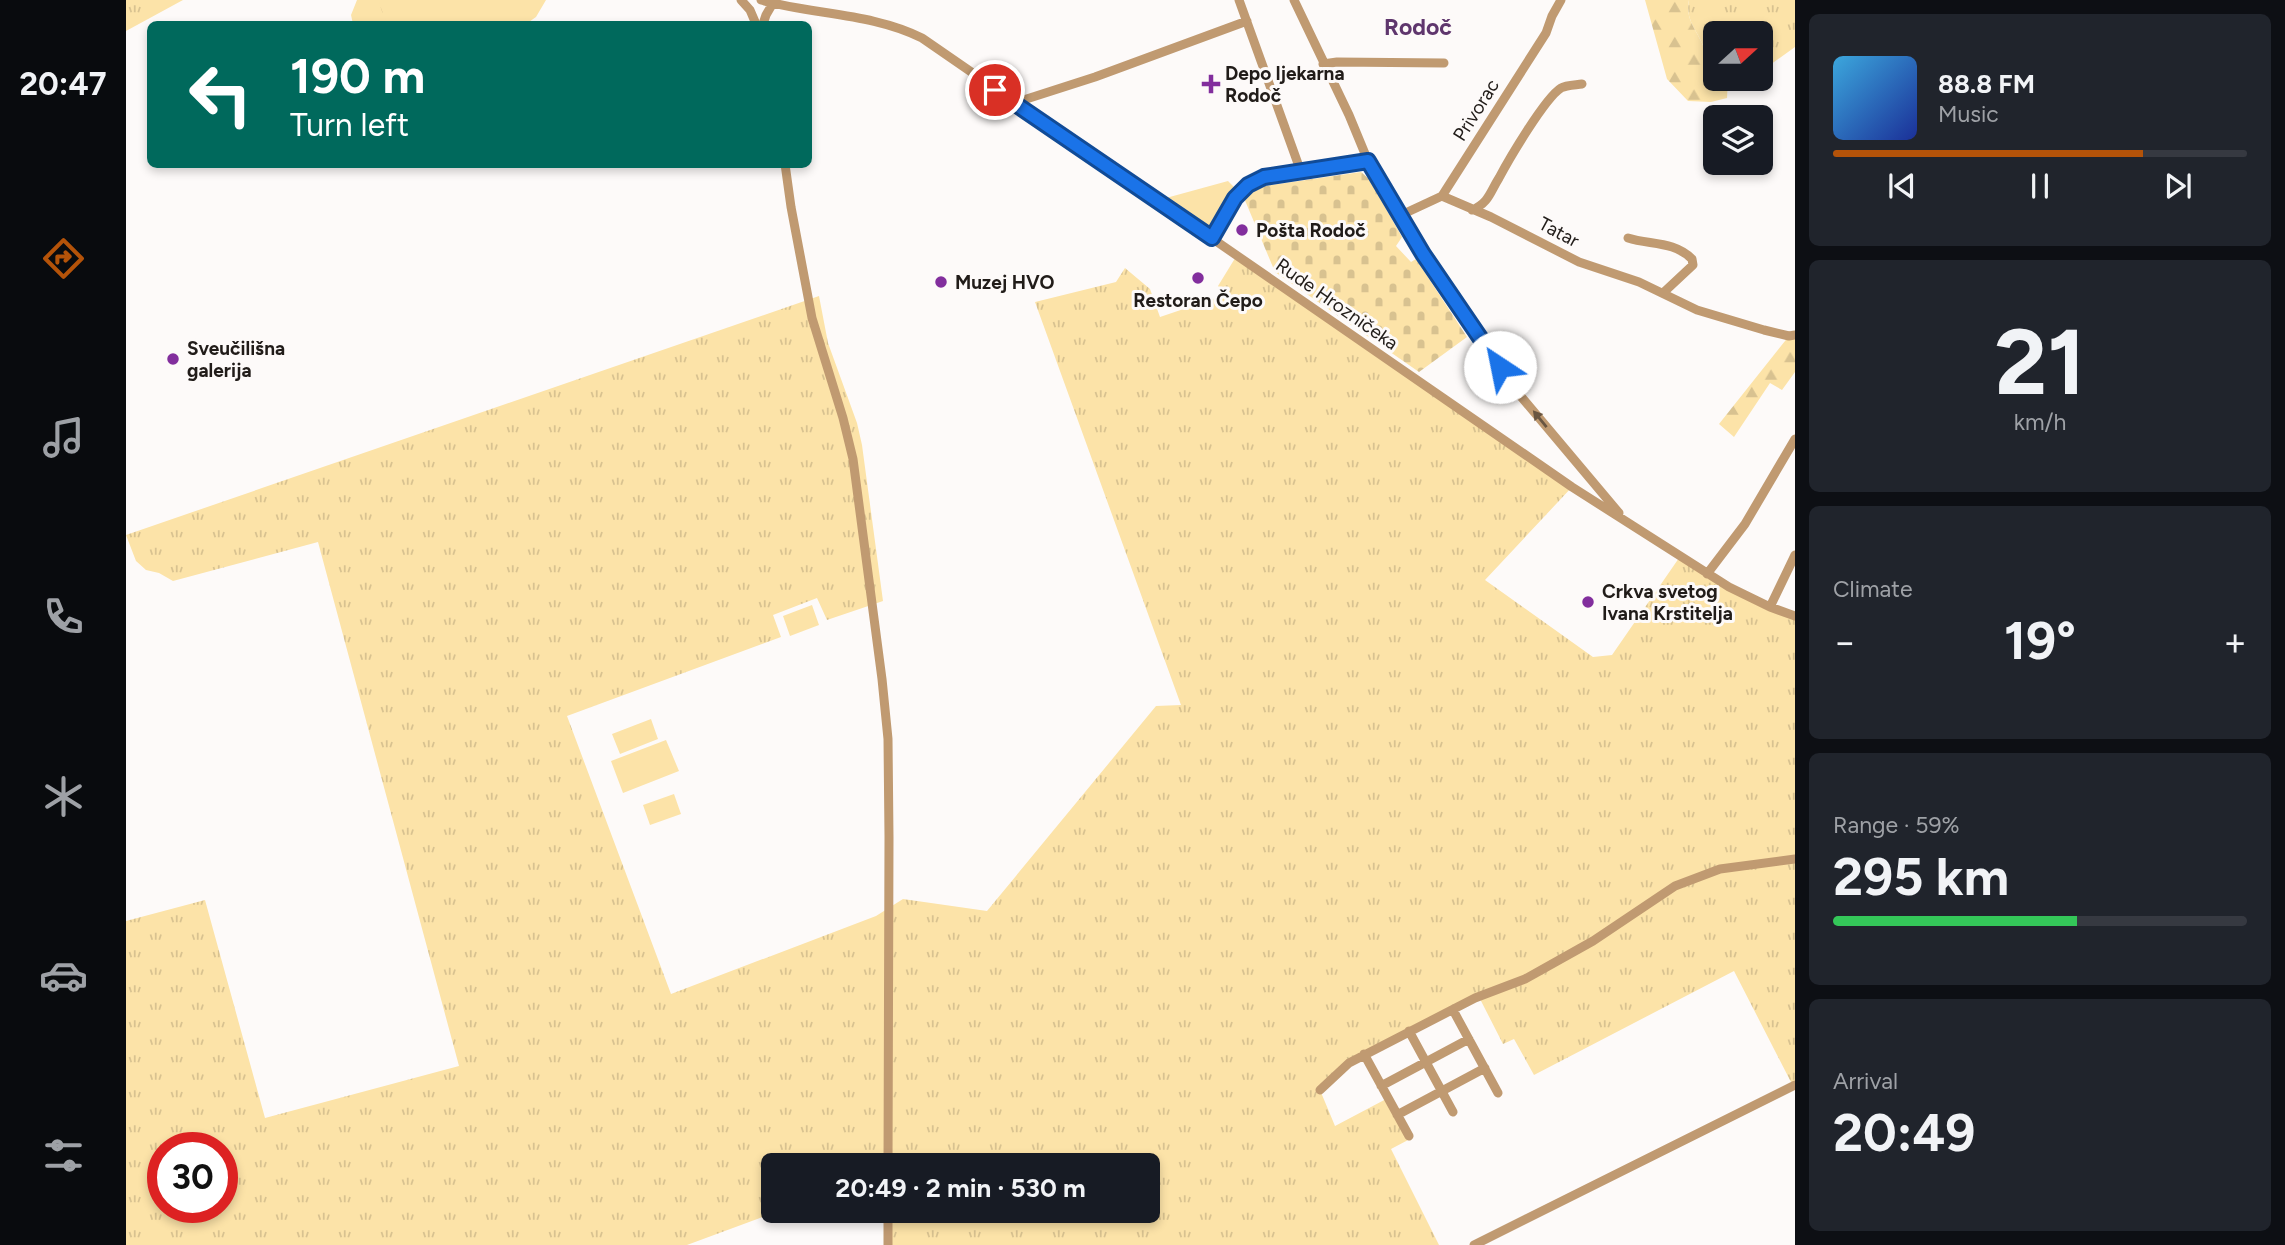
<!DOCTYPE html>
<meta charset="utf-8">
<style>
body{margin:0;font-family:Figtree,sans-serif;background:#20242c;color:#f1f3f6;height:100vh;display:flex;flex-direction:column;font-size:26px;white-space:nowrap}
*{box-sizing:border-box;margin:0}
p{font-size:23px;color:#9ea1a6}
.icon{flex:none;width:38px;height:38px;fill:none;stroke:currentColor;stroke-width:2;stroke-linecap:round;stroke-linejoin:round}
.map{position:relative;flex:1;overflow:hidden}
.details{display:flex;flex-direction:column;gap:14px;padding:14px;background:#0d0f14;width:490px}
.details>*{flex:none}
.hud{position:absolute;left:21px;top:21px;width:665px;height:147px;border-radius:10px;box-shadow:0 4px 10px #0003;background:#00695c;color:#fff;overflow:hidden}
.needle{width:46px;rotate:69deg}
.controls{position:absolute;left:1577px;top:21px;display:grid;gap:14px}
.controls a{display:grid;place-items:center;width:70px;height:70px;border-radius:10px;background:#171b24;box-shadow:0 4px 10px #0003;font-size:35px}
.speed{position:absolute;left:21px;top:1132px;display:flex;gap:14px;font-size:35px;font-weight:700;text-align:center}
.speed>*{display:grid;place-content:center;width:91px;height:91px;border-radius:50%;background:#171b24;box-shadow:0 4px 10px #0003;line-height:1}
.speed .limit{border:10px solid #d22;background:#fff;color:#111}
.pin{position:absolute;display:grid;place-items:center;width:60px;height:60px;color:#fff;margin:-30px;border:4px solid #fff;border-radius:50%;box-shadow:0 2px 7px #0007}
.me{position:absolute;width:77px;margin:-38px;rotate:326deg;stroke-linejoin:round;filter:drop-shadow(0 0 5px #0008)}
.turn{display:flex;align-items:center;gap:24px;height:147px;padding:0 28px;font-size:32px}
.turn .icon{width:91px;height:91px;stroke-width:2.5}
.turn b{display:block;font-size:49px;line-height:60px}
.big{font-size:52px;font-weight:700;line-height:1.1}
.details .tile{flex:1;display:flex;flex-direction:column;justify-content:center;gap:10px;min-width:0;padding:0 24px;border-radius:10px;background:#20242c}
.details .dial{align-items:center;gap:0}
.dial b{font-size:91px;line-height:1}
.song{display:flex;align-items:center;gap:21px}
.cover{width:84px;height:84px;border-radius:10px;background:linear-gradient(135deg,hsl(200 70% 55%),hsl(230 70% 35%))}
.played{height:7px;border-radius:4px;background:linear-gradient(90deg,#b45309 75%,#363941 75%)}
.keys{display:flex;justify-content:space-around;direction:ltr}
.heat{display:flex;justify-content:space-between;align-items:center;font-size:38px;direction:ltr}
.charge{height:10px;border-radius:5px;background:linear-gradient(90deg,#34c759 59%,#363941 0)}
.trip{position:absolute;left:635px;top:1153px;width:399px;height:70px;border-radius:10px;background:#171b24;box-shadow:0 4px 10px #0003;font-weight:700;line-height:70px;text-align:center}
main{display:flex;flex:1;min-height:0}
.tab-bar{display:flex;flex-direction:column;width:126px;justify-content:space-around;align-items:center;background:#090b0e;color:#9ea1a6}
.tab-bar .icon{width:49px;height:49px}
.tab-bar .selected{color:#b45309}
.tab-bar b{font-size:32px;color:#f1f3f6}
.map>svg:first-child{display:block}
.grass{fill:url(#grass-tufts);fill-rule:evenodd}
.forest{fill:url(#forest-firs)}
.cemetery{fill:url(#cemetery-stones)}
.green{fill:#fce3a8}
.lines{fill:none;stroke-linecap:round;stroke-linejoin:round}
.minor{stroke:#c09a71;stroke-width:9}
.oneway{fill:#695541}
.route-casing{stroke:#114b97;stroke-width:18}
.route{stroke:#1a73e8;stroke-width:12}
.poi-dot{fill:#822e9d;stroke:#fdfaf9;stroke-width:2.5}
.labels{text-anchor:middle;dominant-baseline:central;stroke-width:6;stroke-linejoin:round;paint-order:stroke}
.poi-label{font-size:19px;font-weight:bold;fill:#211c19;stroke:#fdfaf9;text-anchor:start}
.street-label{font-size:19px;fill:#211c19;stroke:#fdfaf9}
.quarter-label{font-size:23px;font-weight:bold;fill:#5f366d;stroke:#fdfaf9}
</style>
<main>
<nav class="tab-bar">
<b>20:47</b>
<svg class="icon selected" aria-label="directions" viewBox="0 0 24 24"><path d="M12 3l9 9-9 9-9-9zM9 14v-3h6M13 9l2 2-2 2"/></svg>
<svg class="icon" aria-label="music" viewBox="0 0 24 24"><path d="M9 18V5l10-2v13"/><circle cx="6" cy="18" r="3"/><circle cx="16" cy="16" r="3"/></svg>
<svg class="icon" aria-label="phone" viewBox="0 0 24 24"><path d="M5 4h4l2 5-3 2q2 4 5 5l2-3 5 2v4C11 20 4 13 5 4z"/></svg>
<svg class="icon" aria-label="climate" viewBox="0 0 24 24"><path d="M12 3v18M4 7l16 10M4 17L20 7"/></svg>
<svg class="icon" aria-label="car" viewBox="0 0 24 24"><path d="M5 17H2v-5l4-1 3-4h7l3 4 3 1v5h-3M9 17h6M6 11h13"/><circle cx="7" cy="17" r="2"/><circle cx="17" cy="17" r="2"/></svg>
<svg class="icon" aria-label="filters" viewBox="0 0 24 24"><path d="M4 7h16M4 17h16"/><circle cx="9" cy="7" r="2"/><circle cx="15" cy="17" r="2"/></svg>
</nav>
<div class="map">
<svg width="1669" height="1245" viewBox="0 0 1669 1245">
<defs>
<pattern id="grass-tufts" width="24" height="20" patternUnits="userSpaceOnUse" patternTransform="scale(1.75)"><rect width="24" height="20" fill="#fce3a8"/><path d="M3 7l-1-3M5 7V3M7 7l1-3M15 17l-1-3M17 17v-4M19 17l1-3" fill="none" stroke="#d8c290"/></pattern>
<pattern id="forest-firs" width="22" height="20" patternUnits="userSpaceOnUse" patternTransform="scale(1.75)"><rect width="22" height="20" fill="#fce3a8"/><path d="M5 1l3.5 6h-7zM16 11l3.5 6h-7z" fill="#d8c290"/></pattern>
<pattern id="cemetery-stones" width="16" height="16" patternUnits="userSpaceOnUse" patternTransform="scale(1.75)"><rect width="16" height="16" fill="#fce3a8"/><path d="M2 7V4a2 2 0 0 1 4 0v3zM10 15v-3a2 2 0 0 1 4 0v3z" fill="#d8c290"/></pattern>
</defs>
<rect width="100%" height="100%" fill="#fdfaf9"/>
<path class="grass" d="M0,0H57L0,31Z
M231,0H420L410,17L400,24H227L225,15Z
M1563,0H1669V47L1641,67L1635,66L1634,33H1589V71L1585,72C1582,62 1580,52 1576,43C1569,28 1559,18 1563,0Z
M1111,255L1446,487L1359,580L1467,657L1486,655L1553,558L1669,618V1085L1667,1086L1608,971L1408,1075L1388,1039L1377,1044L1353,997L1238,1054L1194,1090L1209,1126L1262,1098L1284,1139L1265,1149L1313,1245H762V1211H1022V1166H648V1211H653L561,1245H0V921L79,900L139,1118L333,1066L192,542L47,581L33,573L20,570L10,561L0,535L693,296L702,343L731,423L736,445L757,601L701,620L691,598L647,615L655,637L441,716L545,994L750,916L777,899L861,911L1030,706L1055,705L909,302L990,282L999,268L1024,289L1034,317L1099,295L1092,286ZM37,1148H96V1208H37Z"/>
<path class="forest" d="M1519,0H1563C1559,18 1569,28 1576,43C1580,52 1582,62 1584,71H1589V79H1602L1601,98L1585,102L1562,101L1541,79Z
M1669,335V372L1656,390L1644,383L1608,437L1593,424L1663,336Z"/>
<path class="cemetery" d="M1235,172L1243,179L1276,237L1270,246L1285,262L1290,259L1341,337L1293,372L1149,272L1118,198L1126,188Z"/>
<path class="green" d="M252,0H393L400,21L390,24H261Z
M1102,181L1114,193L1086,238L1038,206L1040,198Z
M686,605L693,625L664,636L657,616Z
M525,719L532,739L494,754L486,734Z
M540,740L553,771L497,793L485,761Z
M548,794L555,814L524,825L517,805Z"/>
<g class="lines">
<path class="minor" d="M615,0L624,10L630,24
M635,0C688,15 746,13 796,38L1446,487L1603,587L1644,607L1669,616
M1113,0L1175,172
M1168,0L1223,115L1242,161L1297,253L1387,387L1493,513
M637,24L640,15L647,3
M1197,64L1211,62L1318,63
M888,103L969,77L1121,21
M659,164L665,207L686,318L717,418L727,459L756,679L762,739L763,837L762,1166
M1316,196L1365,217L1453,262L1513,282L1571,310L1638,330L1663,336L1669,335
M1346,210C1363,203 1364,192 1373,178C1383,159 1419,98 1435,88C1440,85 1450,85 1456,84
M1273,216L1316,196L1420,33L1426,16L1435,0
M1086,238L1109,198L1122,185L1138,177L1242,161
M1502,238C1524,245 1548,241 1566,259L1567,265L1537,293
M1581,574L1619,524L1669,439
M1644,607L1669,555
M1327,1010L1372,1093
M1283,1031L1327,1112
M1238,1054L1283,1136
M1255,1086L1343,1039
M1194,1090L1223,1063L1349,998L1399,979L1467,941L1549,886L1594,869L1669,859
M1271,1115L1359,1068
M762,1245V1211
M1348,1245L1669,1085"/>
</g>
<defs><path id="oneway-solid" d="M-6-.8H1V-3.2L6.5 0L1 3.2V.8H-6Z" transform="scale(1.75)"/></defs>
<use class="oneway" href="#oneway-solid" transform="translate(1414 419) rotate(-129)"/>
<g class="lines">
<g class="route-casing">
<path id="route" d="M869,90L1086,238L1109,198L1122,185L1138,177L1242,161L1297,254L1374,367"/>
</g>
<use href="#route" class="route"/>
</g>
<g class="poi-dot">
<path d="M1081.5 73.5h7v7h7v7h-7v7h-7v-7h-7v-7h7z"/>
<circle cx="1116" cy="230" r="7"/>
<circle cx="1072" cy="278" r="7"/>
<circle cx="815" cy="282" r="7"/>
<circle cx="47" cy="359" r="7"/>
<circle cx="1462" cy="602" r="7"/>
</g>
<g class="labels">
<g class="poi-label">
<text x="1099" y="73">Depo ljekarna<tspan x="1099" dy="22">Rodoč</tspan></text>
<text x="1130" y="230">Pošta Rodoč</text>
<text x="829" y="282">Muzej HVO</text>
<text x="1072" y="300" text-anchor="middle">Restoran Čepo</text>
<text x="61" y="348">Sveučilišna<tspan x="61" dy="22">galerija</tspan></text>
<text x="1476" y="591">Crkva svetog<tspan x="1476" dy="22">Ivana Krstitelja</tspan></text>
</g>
<g class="street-label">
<text transform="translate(1350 110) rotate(-58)">Privorac</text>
<text transform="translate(1433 232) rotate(28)">Tatar</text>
<text transform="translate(1211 304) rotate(35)">Rude Hrozničeka</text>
</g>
<g class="quarter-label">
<text x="1292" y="27">Rodoč</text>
</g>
</g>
</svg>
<div class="controls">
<a><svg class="needle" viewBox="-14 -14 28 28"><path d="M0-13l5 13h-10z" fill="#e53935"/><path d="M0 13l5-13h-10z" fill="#9ea1a6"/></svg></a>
<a><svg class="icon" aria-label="layers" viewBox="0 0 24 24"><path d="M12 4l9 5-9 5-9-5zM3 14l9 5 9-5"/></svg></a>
</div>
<div class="speed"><div class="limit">30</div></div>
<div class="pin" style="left:869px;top:90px;background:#d93025"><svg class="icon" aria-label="arrive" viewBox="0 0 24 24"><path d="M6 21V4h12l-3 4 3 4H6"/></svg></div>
<svg class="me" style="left:1374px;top:367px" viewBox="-20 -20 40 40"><circle r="19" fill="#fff"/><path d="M0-13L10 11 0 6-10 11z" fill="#1a73e8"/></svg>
<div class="trip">20:49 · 2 min · 530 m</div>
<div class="hud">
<div class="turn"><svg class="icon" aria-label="left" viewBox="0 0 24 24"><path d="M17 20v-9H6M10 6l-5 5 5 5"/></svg><div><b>190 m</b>Turn left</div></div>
</div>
</div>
<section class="details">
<div class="tile">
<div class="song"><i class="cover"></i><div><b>88.8 FM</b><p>Music</p></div></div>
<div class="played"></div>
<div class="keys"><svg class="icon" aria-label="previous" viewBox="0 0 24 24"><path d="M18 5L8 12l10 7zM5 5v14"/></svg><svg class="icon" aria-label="pause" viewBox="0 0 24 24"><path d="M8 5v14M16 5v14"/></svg><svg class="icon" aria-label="next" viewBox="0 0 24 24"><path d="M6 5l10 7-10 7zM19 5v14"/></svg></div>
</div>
<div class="tile dial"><b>21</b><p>km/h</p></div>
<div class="tile"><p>Climate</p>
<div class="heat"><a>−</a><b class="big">19°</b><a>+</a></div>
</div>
<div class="tile"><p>Range · 59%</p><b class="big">295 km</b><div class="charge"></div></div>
<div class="tile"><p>Arrival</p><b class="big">20:49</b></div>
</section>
</main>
